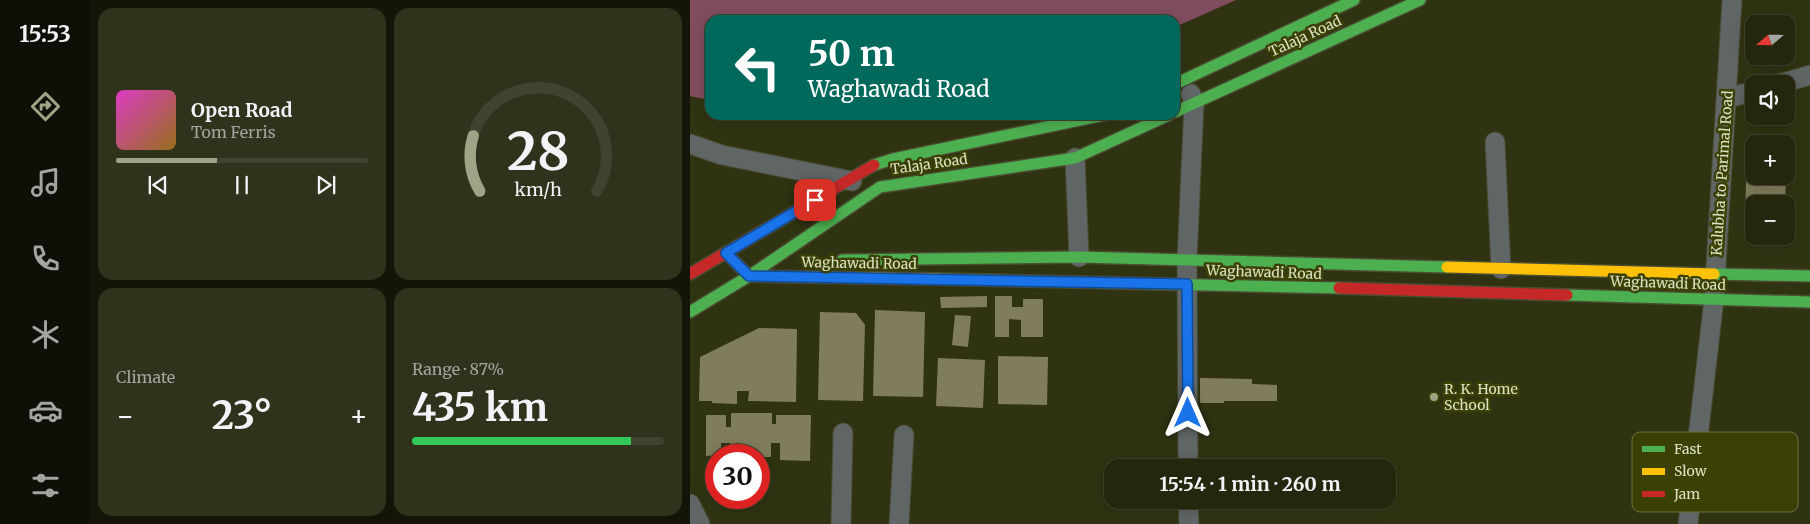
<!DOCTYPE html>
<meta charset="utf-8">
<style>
body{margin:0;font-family:Merriweather,serif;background:#30321c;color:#f1f3f6;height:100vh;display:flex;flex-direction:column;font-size:19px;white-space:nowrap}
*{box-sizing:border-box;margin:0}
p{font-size:16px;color:#a3a59e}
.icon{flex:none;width:28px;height:28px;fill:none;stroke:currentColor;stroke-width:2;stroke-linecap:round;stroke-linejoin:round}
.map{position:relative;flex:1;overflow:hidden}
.side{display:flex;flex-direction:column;gap:8px;padding:8px;background:#141508;width:600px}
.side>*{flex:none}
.hud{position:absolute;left:15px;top:15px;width:475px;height:105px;border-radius:15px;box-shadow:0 2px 12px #0003,0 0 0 1px #41432e;background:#00695c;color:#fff;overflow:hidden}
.needle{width:32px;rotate:250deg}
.fabs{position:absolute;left:1055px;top:15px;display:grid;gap:10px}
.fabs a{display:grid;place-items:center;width:50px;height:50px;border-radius:10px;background:#24260e;box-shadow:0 2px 12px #0003,0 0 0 1px #41432e;font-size:25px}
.speed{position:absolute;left:15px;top:444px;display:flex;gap:10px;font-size:25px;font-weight:700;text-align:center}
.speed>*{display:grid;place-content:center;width:65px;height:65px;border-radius:50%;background:#24260e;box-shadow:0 2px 12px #0003,0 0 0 1px #41432e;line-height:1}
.speed .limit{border:8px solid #d22;background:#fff;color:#111}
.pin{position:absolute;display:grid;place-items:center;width:42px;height:42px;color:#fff;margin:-21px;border-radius:10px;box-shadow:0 2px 8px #0006}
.me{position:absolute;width:55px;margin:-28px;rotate:0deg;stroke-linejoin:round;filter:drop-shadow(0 0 4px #0008)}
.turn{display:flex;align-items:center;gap:18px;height:105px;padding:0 20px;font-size:22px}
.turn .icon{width:65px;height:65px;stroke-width:2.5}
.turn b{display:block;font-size:35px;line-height:42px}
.big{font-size:38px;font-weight:700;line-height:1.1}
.side .card{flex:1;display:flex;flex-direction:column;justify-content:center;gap:8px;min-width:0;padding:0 18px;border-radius:15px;background:#30321c}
.side .dial{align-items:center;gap:0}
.dial svg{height:130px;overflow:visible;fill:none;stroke:#41432e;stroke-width:7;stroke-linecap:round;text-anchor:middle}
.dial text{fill:#f1f3f6;stroke:none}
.song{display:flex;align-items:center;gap:15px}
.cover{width:60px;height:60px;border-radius:8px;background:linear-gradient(135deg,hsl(310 70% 55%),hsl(40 70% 35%))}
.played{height:5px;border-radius:2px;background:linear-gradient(90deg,#a0a486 40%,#41432e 40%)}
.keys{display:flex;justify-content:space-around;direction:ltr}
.heat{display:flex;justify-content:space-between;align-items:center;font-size:28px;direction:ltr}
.charge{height:8px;border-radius:4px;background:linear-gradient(90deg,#34c759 87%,#41432e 0)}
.side .tiles{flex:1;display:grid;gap:8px;grid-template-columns:repeat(2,1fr)}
.trip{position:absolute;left:414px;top:459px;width:292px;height:50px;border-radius:15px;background:#24260e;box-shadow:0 2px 12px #0003,0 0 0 1px #41432e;font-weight:700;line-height:50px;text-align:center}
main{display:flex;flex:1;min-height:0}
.menu{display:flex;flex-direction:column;width:90px;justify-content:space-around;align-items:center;background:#0e0f06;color:#a3a59e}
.menu .icon{width:35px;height:35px}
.menu .on{color:#a0a486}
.menu b{font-size:22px;color:#f1f3f6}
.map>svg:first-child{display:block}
.green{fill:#804d5e}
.building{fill:#807d5c}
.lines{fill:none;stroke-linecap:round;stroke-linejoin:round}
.street-casing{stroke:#494c31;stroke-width:21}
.fast-casing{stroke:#494c31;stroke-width:14}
.slow-casing{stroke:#494c31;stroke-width:14}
.jam-casing{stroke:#494c31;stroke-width:14}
.street{stroke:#5f6665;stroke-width:19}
.fast{stroke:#4caf50;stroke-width:11}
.slow{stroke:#ffc107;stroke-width:11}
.jam{stroke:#c62828;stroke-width:11}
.route-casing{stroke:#114b97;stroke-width:12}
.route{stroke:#1a73e8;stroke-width:9}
.poi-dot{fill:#a0a486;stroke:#3b4005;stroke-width:2}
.labels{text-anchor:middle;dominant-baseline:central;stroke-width:5;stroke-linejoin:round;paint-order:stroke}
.street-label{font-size:14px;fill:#dce1c4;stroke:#3b4005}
.poi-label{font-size:14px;fill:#dce1c4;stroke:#3b4005;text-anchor:start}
.key{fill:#3b4005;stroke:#6b703e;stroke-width:1}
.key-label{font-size:14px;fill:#dce1c4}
</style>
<main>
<nav class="menu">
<b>15:53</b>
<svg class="icon on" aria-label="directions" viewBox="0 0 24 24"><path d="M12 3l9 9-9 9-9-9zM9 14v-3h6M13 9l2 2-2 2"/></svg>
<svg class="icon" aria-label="music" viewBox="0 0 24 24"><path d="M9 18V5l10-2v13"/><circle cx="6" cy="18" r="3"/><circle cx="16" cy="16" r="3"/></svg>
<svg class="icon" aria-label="phone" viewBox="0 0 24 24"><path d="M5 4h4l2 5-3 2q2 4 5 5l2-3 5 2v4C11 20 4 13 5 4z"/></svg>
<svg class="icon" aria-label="climate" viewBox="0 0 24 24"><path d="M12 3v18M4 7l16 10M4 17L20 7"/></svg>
<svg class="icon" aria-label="car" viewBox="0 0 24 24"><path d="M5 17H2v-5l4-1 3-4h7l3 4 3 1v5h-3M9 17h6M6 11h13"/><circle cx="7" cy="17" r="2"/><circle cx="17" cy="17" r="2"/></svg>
<svg class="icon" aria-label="filters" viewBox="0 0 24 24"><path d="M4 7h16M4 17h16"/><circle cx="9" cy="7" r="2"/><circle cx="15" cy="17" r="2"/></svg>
</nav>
<section class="side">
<div class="tiles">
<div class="card">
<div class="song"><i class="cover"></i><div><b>Open Road</b><p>Tom Ferris</p></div></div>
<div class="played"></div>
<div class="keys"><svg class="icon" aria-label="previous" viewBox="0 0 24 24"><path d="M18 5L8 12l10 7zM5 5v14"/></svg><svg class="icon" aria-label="pause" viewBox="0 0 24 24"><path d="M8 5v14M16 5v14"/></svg><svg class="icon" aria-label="next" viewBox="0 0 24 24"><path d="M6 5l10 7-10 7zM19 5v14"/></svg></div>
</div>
<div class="card dial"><svg viewBox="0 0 100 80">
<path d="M14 69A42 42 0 1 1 86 69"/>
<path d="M14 69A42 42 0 0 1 10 35" stroke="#a0a486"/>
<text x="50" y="56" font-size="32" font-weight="700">28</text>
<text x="50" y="72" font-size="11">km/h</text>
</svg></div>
<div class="card"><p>Climate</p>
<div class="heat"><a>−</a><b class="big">23°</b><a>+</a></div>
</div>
<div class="card"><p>Range · 87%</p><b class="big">435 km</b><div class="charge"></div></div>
</div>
</section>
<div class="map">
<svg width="1120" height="524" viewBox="0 0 1120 524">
<rect width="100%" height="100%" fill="#303312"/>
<path class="green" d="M0,0H546L485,27V20H20V100L0,96Z"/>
<path class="building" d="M1057,142L1064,143V176H1096L1095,204H1064V223L1055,222Z
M297,296V307L251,308L250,297Z
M305,296H322V307H333V299H353V337H331V320L319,319V337H305Z
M185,310L235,312L233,397L183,396Z
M130,312L166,313L175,325L173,401L128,400Z
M265,315L281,316L278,347L262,345Z
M69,328L107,329L106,402L58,401L59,391H47V404L22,403V401H9L10,357Z
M308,356L358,357L357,405L308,404Z
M248,358L295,360L293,408L246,406Z
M510,378L562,379V384L587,385V401H534V403H510Z
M41,413H82V424H86V415H121L120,461L90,460V443H81V457H69V455H40V443H31V455L16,456V415H36V427H41Z"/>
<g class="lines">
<g class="street-casing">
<path id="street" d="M1089,84L1120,75
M1038,98L1064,91
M805,142L811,269
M0,144L32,155L162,181
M385,158L389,257
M498,468L497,260L504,104L501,94
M498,500L499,524
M0,504L10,524
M151,524L153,433
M209,524L214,435
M998,524L1024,299L1042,0"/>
</g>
<g class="fast-casing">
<path id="fast" d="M485,84L664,0
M485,112L730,0
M184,165L203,159L414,115
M152,260L389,257L757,267
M1024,274L1120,276
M248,279L649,288
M877,295L1120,302
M0,312L59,276L190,187L385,158L479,115"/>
</g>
<g class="slow-casing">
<path id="slow" d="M36,253L59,276L248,279
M757,267L1024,274"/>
</g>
<g class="jam-casing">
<path id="jam" d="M0,274L184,165
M649,288L877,295"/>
</g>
<use href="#street" class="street"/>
<use href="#fast" class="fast"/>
<use href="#slow" class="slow"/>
<use href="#jam" class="jam"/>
</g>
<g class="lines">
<g class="route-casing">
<path id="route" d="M125,200L36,253L59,276L497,284L498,413"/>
</g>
<use href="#route" class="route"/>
</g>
<circle class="poi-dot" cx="744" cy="397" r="5"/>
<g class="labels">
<g class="street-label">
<text transform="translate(615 36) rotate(-25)">Talaja Road</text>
<text transform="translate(239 164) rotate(-8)">Talaja Road</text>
<text transform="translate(1032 173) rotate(-86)">Kalubha to Parimal Road</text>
<text transform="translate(169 263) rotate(1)">Waghawadi Road</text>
<text transform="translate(574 272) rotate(2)">Waghawadi Road</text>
<text transform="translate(978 283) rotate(2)">Waghawadi Road</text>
</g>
<g class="poi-label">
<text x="754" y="389">R. K. Home<tspan x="754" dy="16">School</tspan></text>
</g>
</g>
<rect x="942" y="432" width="166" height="80" rx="8" class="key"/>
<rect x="952" y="446" width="23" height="6" fill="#4caf50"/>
<rect x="952" y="468" width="23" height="7" fill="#ffc107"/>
<rect x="952" y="491" width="23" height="6" fill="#c62828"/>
<g class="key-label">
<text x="984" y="454">Fast</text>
<text x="984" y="476">Slow</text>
<text x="984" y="499">Jam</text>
</g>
</svg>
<div class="fabs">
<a><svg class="needle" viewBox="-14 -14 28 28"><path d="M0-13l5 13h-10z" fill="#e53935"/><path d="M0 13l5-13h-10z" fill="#a3a59e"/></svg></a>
<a><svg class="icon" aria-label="sound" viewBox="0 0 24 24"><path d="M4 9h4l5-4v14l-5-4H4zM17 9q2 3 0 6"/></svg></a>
<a>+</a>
<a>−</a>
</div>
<div class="speed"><div class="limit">30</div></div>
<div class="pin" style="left:125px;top:200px;background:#d93025"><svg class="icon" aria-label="arrive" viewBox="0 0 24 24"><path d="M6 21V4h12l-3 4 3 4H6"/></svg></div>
<svg class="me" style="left:498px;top:413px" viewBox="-20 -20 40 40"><path d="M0-17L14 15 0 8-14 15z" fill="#1a73e8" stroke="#fff" stroke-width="4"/></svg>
<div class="trip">15:54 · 1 min · 260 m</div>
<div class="hud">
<div class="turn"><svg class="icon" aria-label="left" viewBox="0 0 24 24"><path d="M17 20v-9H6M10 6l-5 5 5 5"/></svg><div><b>50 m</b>Waghawadi Road</div></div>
</div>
</div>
</main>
